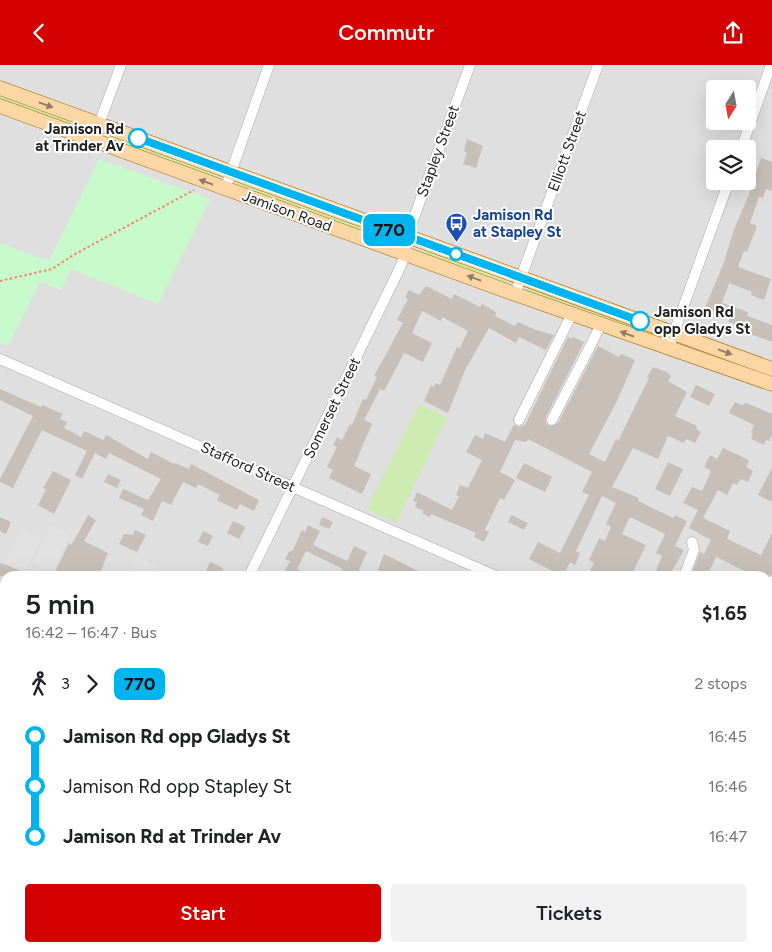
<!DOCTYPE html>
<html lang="en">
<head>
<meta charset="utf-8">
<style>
	:root { --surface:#fff; --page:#f2f2f2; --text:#202124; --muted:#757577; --accent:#d40000 }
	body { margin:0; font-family:Figtree,sans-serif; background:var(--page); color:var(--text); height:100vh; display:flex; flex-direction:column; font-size:19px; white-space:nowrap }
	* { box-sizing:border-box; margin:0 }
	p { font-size:16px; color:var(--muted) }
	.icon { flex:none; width:28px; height:28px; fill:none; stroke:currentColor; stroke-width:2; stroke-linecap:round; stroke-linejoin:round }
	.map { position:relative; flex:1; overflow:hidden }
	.drawer { position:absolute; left:0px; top:506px; width:772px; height:381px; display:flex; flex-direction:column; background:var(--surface); border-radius:15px 15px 0 0; box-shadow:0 5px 20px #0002 }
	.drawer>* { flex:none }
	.badge { padding:0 10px; border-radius:8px; font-size:18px; line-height:32px }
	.needle { width:32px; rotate:191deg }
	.buttons { position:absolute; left:706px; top:15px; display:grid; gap:10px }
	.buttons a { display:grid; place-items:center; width:50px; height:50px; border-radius:5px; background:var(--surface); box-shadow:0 5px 20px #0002; font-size:25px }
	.map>.badge { position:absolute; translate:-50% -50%; box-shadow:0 0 0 2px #fff }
	.legs { display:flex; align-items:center; gap:8px; height:55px; padding:0 25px; font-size:16px }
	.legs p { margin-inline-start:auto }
	.overview { display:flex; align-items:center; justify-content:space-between; height:85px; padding:0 25px }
	h1 { font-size:28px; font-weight:600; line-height:38px }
	.primary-button { display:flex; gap:10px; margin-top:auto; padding:10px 25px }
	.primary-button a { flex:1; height:58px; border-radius:5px; background:var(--accent); color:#fff; font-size:20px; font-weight:600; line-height:58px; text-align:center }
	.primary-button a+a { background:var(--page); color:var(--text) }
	ul { padding:0 25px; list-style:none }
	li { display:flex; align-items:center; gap:18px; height:50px; font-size:19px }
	li i { display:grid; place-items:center; width:8px; height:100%; margin:0 6px; background:currentColor }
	li i::after { content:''; width:12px; height:12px; margin:-6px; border:4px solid; border-radius:50%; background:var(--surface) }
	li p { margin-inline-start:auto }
	li:first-child i { background:linear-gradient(#0000 50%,currentColor 0) }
	li:last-child i { background:linear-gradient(currentColor 50%,#0000 0) }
	header { display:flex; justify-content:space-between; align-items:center; height:65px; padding:0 25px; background:var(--accent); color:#fff; font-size:22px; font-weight:600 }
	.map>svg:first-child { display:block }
	.residential { fill:#e0dfdf; fill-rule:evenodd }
	.education { fill:#ffffe5 }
	.construction { fill:#c7c7b4 }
	.grass { fill:#cdebb0 }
	.park { fill:#c8facc }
	.parking { fill:#e2e2e2 }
	.building { fill:#c7bfb8 }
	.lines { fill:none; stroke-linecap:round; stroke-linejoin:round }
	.minor-casing { stroke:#a9a9a9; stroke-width:11 }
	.major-casing { stroke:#a06b00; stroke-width:15 }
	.highway-casing { stroke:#dc2a67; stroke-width:16 }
	.path { stroke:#fa8072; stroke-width:2; stroke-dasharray:2.5 2.5; stroke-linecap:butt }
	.minor { stroke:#fff; stroke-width:10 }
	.major { stroke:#fcd6a4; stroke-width:14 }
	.highway { stroke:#e892a2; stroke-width:15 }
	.oneway { fill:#8f7c63 }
	.line-1-casing { stroke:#fff; stroke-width:11 }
	.line-1 { stroke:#00b5ef; stroke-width:8 }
	.stop-1-dot { fill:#fff; stroke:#00b5ef; stroke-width:2.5 }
	.labels { text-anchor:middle; stroke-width:4; stroke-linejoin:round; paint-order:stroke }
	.stop-label { font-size:15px; font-weight:bold; fill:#222; stroke:#fff; text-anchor:end }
	.street-label { font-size:15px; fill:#222; stroke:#fff }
	.transit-label { font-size:15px; font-weight:bold; fill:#164399; stroke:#fff; text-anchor:start }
</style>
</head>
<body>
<header><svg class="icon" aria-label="back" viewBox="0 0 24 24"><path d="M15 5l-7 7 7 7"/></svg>Commutr<svg class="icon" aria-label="share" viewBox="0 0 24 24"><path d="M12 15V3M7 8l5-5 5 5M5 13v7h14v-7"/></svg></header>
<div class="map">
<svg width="772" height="887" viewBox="0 0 772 887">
	<rect width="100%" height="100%" fill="#f2efe9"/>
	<!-- residential -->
	<g class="residential">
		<path d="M0 0H772V838L768 847V511H5V721L2 720 0 723ZM715 24H748V56H715ZM715 84H748V116H715Z"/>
		<path d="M673 883H750L748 887H682Z"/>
	</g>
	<!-- education -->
	<path class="education" d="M82 882H604L613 887H80Z"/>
	<!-- construction -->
	<g class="construction">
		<path d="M0 745 5 747V881L0 879Z"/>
		<path d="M7 883 49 882V883L46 887H16Z"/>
	</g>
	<!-- grass -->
	<g class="grass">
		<path d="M0 26 87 61 81 65 0 35Z"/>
		<path d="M108 67 219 108 217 112 212 113 108 75 106 71Z"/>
		<path d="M239 115 395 173 390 177 239 122 237 119Z"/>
		<path d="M424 183 509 214 508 217 504 219 425 190 422 186Z"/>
		<path d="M530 220 661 269 659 273 531 228 528 225Z"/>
		<path d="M419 339 447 353 396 458 367 444Z"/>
	</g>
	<!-- park -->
	<path class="park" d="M99 94 210 134 158 239 71 204 61 225 40 217 8 281 0 278V178L49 196Z"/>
	<!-- parking -->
	<g class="parking">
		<path d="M52 460 70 469 51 507 33 498Z"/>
		<path d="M22 464 41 473 26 505 6 496Z"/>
		<path d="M137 492 158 502 153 511H127Z"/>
		<path d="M520 882 597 883 606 887H544L539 885 538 887H527Z"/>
	</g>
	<!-- building -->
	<g class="building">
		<path d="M467 74 483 81 476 103 463 99 467 88 464 86Z"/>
		<path d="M761 93 772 97V126L766 124 763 133 759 132 750 158 757 161 747 187 744 186 738 202 771 214 764 235 751 230 752 227 729 218 722 238 748 247 747 251 772 260V277L734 263 735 259 728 257 730 253 705 243 724 197 734 164 748 132Z"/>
		<path d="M426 221 452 234 454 229 480 242 482 239 496 247 495 251 515 261 518 257 536 265 554 270 546 285 519 272 516 278 489 263 465 305 448 348 424 336 431 320 434 322 436 318 440 320 457 282 460 283 468 266 442 252 441 256 422 246 412 268 432 278 423 297 404 288 384 326 380 324 364 355 372 359 354 401 371 409 362 429 329 413 333 405 327 402 337 382 333 380 337 372 342 375 350 359 352 360 363 334 366 335 377 312 374 311 403 258 397 255 408 234 405 233 409 225 419 230Z"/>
		<path d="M568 272 572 274 573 272 584 277 546 352V358L549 361 558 358 598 281 619 292 621 289 635 295 616 338 589 389 605 397 616 374 618 376 649 313 647 312 653 302 667 307 671 311 668 316 687 327 675 351 697 361 696 364 701 367 695 378 686 374 684 378 668 371 658 394 633 383 612 422 639 433 638 436 673 453 675 450 687 456 675 481 684 485 669 511H654L662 491 656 488 665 469 630 452 622 469 646 480 631 511H587L594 498 589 495 599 473 605 476 611 462 606 459 616 438 602 431 576 486 580 488 575 500 570 497 563 511 551 508 552 506 529 494 538 477 560 488 589 430 582 427 592 407 528 374 526 377 515 375 500 407 515 415 504 435 500 433 485 465 489 467 484 477 474 472 476 468 431 449 430 452 422 448 424 446 415 442 417 437 413 436 417 427 452 445 459 431 456 430 460 420 468 423 482 395 466 387 475 370 483 374 485 368 505 377 514 360 519 362 525 360Z"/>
		<path d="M696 320 715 329 709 341 690 332Z"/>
		<path d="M0 324 41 342 42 340 63 349 60 354 67 357 64 363 81 372 84 366 103 375 106 370 148 394 151 387 174 399 175 398 189 404 191 399 259 435 254 446 240 439 237 445 217 435 220 430 198 419 196 423 183 417 171 440 162 436 153 456 141 450 144 444 119 433 123 424 148 435 161 414 109 388 106 394 95 388 82 414 75 410 87 386 42 365 13 423 0 417V414L33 351 0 335Z"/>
		<path d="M735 337 742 340 746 338 772 349V370L769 376 766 375 764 380 751 374 753 369 751 367 754 360 729 348Z"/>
		<path d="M723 383 749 395 746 402 753 406 748 417 741 414 737 420 733 418 727 430 718 425 703 453 730 466 727 474 761 490 772 468V509L767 511H755L716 492 707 511H691L700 487 704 489 711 475 689 463 698 445 683 438 692 422 702 426 711 406 704 402 710 390 717 394Z"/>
		<path d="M668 397 683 404 670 431 655 424Z"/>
		<path d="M524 398 552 412 545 427 516 413Z"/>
		<path d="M772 403V437L758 430Z"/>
		<path d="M53 406 71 415 54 449 38 440 46 424 43 423Z"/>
		<path d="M108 409 121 415 117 423 104 417Z"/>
		<path d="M88 450 96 455 84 476 108 488 99 511H53L69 478 71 480 76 472Z"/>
		<path d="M511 450 528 458 524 465 508 457Z"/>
		<path d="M0 452 11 457 6 469 0 466Z"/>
		<path d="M322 452 333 457 329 464 319 460Z"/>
		<path d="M233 456 246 462 239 474 227 468Z"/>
		<path d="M308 460 320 466 313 480 347 496 354 481 367 487 356 511H339L343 504 306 486 297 504 311 511H282L290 496 285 494 289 487 293 485 302 465 305 467Z"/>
		<path d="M135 465 146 470 137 487 119 479 124 469 133 470Z"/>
		<path d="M203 466 213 471 208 481 198 477Z"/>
		<path d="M384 489 428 511H390L378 505Z"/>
		<path d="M210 497 223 503 219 511H204Z"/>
		<path d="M0 498 9 501 31 511H0Z"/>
	</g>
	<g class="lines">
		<defs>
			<g id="minor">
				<path d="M93 75 121 0"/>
				<path d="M741 84 771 0"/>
				<path d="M225 124 269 0"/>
				<path d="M515 229 598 0"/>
				<path d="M668 284 729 116"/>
				<path d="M0 294 496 511"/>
				<path d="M519 355 572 249"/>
				<path d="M552 355 601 260"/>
				<path d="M249 511 398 207 404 193 409 166 470 0"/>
				<path d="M684 511 694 485 692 477"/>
				<path d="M768 524 772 516"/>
				<path d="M0 568 5 570"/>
				<path d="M768 630 772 632"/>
				<path d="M0 732 5 735"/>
				<path d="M136 882 143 887"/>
				<path d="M266 882 275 887"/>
				<path d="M501 882 510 887"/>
				<path d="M637 882 646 887"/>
				<path d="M63 887 65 882"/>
				<path d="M230 887 232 882"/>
				<path d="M437 887 447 882"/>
			</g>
			<g id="major">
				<path d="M0 23 772 304"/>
				<path d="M0 41 515 229 772 319"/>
			</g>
			<path id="highway" d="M768 877 772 867"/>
		</defs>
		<!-- minor casing -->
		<use href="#minor" class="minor-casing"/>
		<!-- major casing -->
		<use href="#major" class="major-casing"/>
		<!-- highway casing -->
		<use href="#highway" class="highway-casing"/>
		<!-- path -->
		<g class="path">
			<path d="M0 216 52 204 75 189 194 125"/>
			<path d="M153 882 156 887"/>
			<path d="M484 882 493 886"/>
			<path d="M290 885 293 887"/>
			<path d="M245 887 257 885"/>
			<path d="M471 887 474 882"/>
		</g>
		<!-- minor -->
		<use href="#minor" class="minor"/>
		<!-- major -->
		<use href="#major" class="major"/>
		<!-- highway -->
		<use href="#highway" class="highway"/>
	</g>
	<!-- one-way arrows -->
	<defs><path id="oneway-solid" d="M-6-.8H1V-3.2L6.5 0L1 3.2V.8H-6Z" transform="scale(1.25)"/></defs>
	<g class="oneway">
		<use href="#oneway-solid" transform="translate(46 40) rotate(20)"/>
		<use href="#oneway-solid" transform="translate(206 117) rotate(-160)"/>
		<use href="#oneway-solid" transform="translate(474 213) rotate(-160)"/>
		<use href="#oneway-solid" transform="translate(627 269) rotate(-160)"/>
		<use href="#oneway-solid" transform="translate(725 287) rotate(20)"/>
	</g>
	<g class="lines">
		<defs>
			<path id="line-1" d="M138 73 640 256"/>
		</defs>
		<!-- line-1 casing -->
		<use href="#line-1" class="line-1-casing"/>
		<!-- line-1 -->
		<use href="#line-1" class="line-1"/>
	</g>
	<!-- icons -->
	<defs>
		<symbol id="bus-pin" viewBox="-11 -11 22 30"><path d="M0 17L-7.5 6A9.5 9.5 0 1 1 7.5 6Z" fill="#1a4fb4" stroke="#fff"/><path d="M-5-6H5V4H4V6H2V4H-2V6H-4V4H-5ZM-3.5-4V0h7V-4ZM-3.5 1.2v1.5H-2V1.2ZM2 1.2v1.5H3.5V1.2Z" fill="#fff"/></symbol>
	</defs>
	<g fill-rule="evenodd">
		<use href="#bus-pin" x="444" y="146" width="25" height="34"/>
	</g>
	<!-- markers -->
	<g class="stop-1-dot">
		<circle cx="138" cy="73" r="9"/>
		<circle cx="456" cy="189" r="6"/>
		<circle cx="640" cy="256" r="9"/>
	</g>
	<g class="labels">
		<!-- stop labels -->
		<g class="stop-label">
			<text x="124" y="69">Jamison Rd<tspan x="124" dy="17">at Trinder Av</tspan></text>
			<text x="654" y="252" text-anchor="start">Jamison Rd<tspan x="654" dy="17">opp Gladys St</tspan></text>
		</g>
		<!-- street labels -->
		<g class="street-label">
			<text transform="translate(438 86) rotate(-70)" y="5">Stapley Street</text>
			<text transform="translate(567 86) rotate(-70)" y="5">Elliott Street</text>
			<text transform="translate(287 146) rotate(20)" y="5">Jamison Road</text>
			<text transform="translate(332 343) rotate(-64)" y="5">Somerset Street</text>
			<text transform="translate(248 402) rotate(24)" y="5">Stafford Street</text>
		</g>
		<!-- transit labels -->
		<g class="transit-label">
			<text x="473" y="155">Jamison Rd<tspan x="473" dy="17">at Stapley St</tspan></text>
		</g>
	</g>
</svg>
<div class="buttons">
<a><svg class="needle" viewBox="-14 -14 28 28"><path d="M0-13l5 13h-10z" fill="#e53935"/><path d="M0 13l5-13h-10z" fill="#757577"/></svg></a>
<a><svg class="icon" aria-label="layers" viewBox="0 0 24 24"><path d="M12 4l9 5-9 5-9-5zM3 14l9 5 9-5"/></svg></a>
</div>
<b class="badge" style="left:389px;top:165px;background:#00b5ef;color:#111">770</b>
<section class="drawer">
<div class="overview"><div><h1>5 min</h1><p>16:42 – 16:47 · Bus</p></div><b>$1.65</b></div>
<div class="legs"><svg class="icon" aria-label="walk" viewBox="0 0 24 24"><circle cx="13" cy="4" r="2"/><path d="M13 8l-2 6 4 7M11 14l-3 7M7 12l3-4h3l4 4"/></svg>3<svg class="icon" aria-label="forward" viewBox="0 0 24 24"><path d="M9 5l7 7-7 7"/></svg><b class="badge" style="background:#00b5ef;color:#111">770</b><p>2 stops</p></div>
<ul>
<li><i style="color:#00b5ef"></i><b>Jamison Rd opp Gladys St</b><p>16:45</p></li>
<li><i style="color:#00b5ef"></i><span>Jamison Rd opp Stapley St</span><p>16:46</p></li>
<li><i style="color:#00b5ef"></i><b>Jamison Rd at Trinder Av</b><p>16:47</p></li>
</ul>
<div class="primary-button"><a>Start</a><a>Tickets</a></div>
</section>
</div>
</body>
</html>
